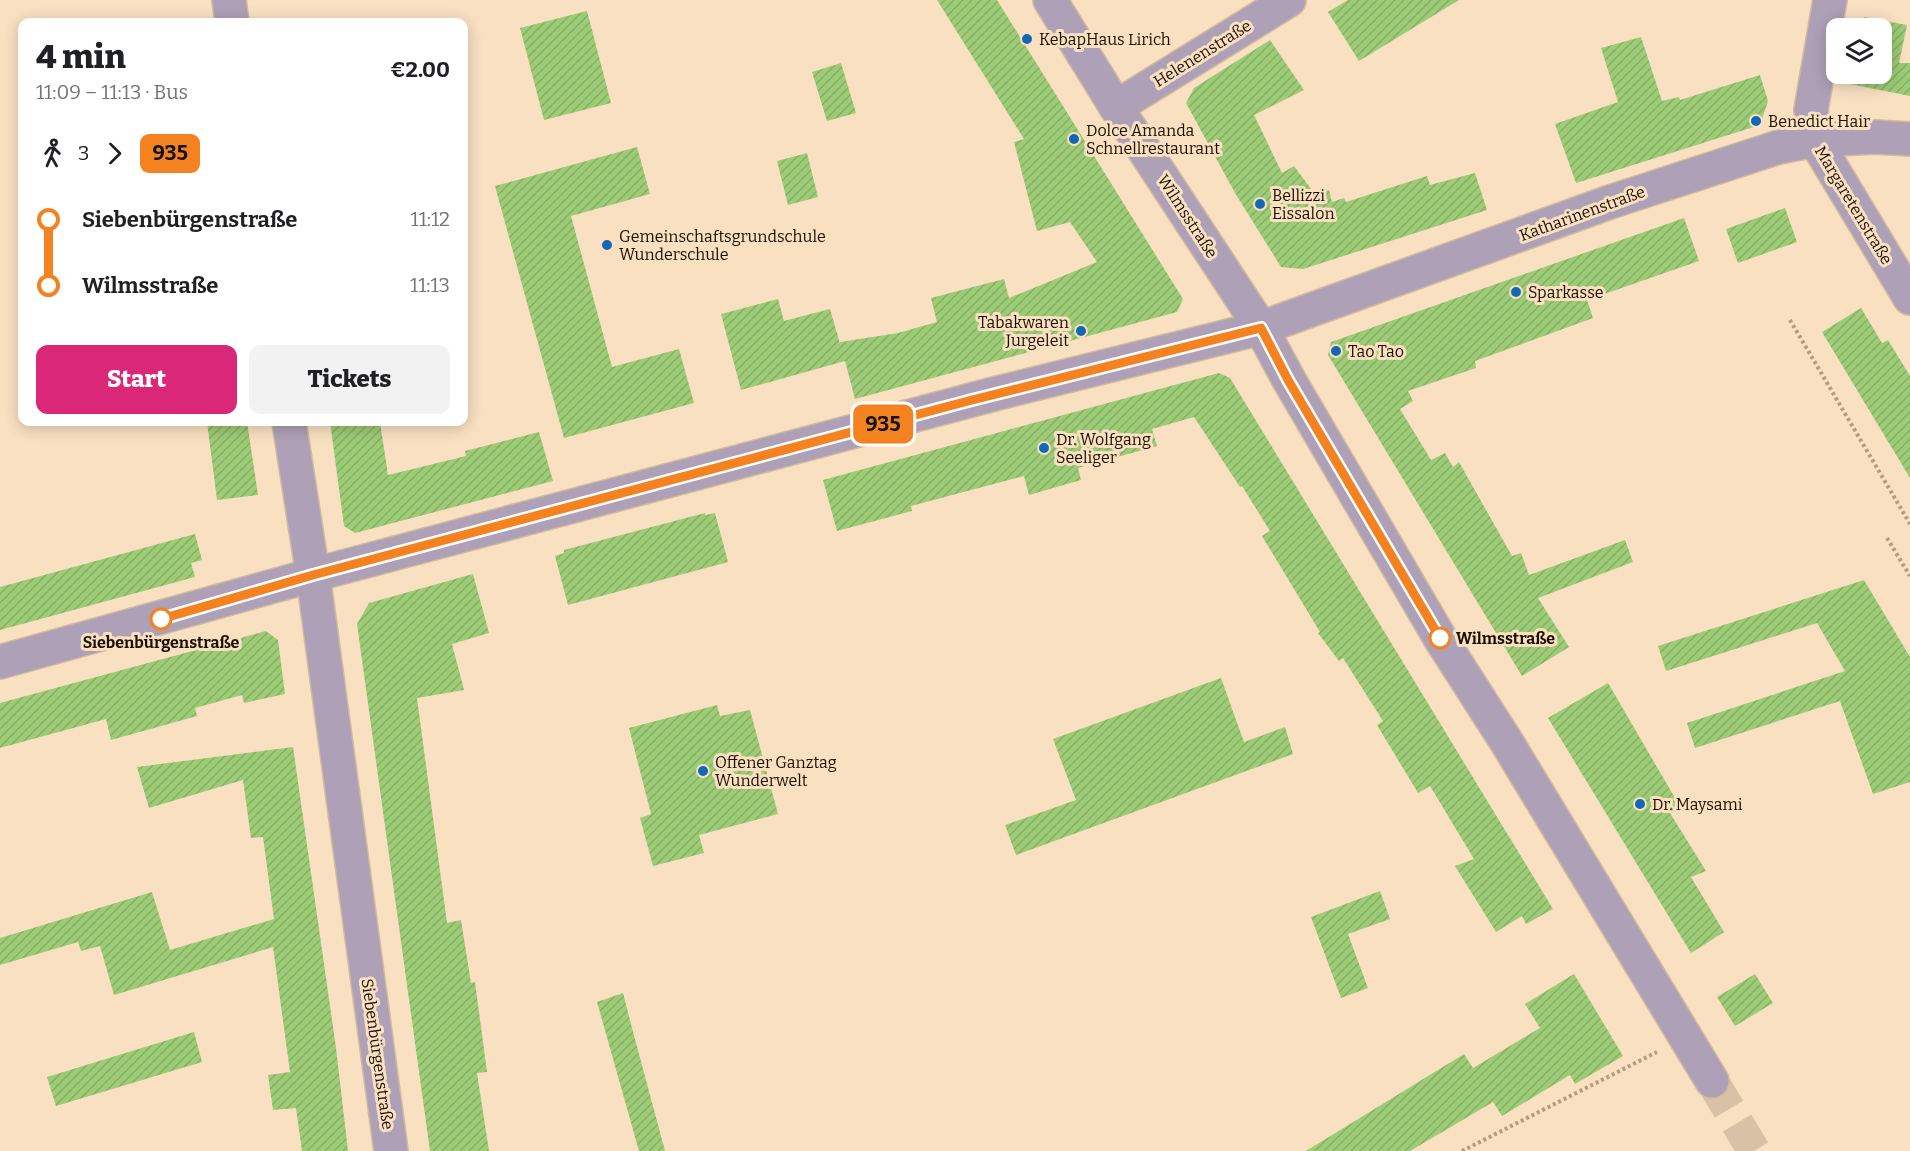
<!DOCTYPE html>
<html lang="en">
<head>
<meta charset="utf-8">
<style>
	:root { --surface:#fff; --page:#f2f2f2; --text:#202124; --muted:#757577; --accent:#db2777 }
	body { margin:0; font-family:Bitter,serif; background:var(--page); color:var(--text); height:100vh; display:flex; flex-direction:column; font-size:22px; white-space:nowrap }
	* { box-sizing:border-box; margin:0 }
	p { font-size:20px; color:var(--muted) }
	.icon { flex:none; width:33px; height:33px; fill:none; stroke:currentColor; stroke-width:2; stroke-linecap:round; stroke-linejoin:round }
	.map { position:relative; flex:1; overflow:hidden }
	.drawer { position:absolute; left:18px; top:18px; width:450px; height:408px; display:flex; flex-direction:column; background:var(--surface); border-radius:12px; box-shadow:0 3px 15px #0003 }
	.drawer>* { flex:none }
	.badge { padding:0 12px; border-radius:9px; font-size:21px; line-height:39px }
	.buttons { position:absolute; left:1826px; top:18px; display:grid; gap:12px }
	.buttons a { display:grid; place-items:center; width:66px; height:66px; border-radius:12px; background:var(--surface); box-shadow:0 3px 15px #0003; font-size:30px }
	.map>.badge { position:absolute; translate:-50% -50%; box-shadow:0 0 0 3px #fff }
	.legs { display:flex; align-items:center; gap:9px; height:66px; padding:0 18px; font-size:20px }
	.legs p { margin-inline-start:auto }
	.summary { display:flex; align-items:center; justify-content:space-between; height:102px; padding:0 18px }
	h1 { font-size:33px; font-weight:800; line-height:45px }
	.button { display:flex; gap:12px; margin-top:auto; padding:12px 18px }
	.button a { flex:1; height:69px; border-radius:12px; background:var(--accent); color:#fff; font-size:24px; font-weight:800; line-height:69px; text-align:center }
	.button a+a { background:var(--page); color:var(--text) }
	ul { padding:0 18px; list-style:none }
	li { display:flex; align-items:center; gap:21px; height:66px; font-size:22px }
	li i { display:grid; place-items:center; width:9px; height:100%; margin:0 8px; background:currentColor }
	li i::after { content:''; width:15px; height:15px; margin:-8px; border:4px solid; border-radius:50%; background:var(--surface) }
	li p { margin-inline-start:auto }
	li:first-child i { background:linear-gradient(#0000 50%,currentColor 0) }
	li:last-child i { background:linear-gradient(currentColor 50%,#0000 0) }
	.map>svg:first-child { display:block }
	.building { fill:url(#building-hatch) }
	.lines { fill:none; stroke-linecap:round; stroke-linejoin:round }
	.minor-tunnel { stroke:#d8c1a4; stroke-width:33; stroke-dasharray:33 16; stroke-linecap:butt }
	.minor-casing { stroke:#d1ba9e; stroke-width:36 }
	.path { stroke:#b19c82; stroke-width:4; stroke-dasharray:3 3; stroke-linecap:butt }
	.minor { stroke:#aea0b7; stroke-width:33 }
	.line-1-casing { stroke:#fff; stroke-width:14 }
	.line-1 { stroke:#f58220; stroke-width:9 }
	.poi-dot { fill:#1467b5; stroke:#f9e0c1; stroke-width:2 }
	.stop-1-dot { fill:#fff; stroke:#f58220; stroke-width:3 }
	.labels { text-anchor:middle; stroke-width:6; stroke-linejoin:round; paint-order:stroke }
	.poi-label { font-size:16px; fill:#1d0f00; stroke:#f9e0c1; text-anchor:start }
	.street-label { font-size:16px; fill:#1d0f00; stroke:#f9e0c1 }
	.stop-label { font-size:16px; font-weight:bold; fill:#1d0f00; stroke:#f9e0c1; text-anchor:start }
</style>
</head>
<body>
<div class="map">
<svg width="1910" height="1151" viewBox="0 0 1910 1151">
	<defs>
		<pattern id="building-hatch" width="6" height="6" patternUnits="userSpaceOnUse" patternTransform="scale(1.5)"><rect width="6" height="6" fill="#9dcc77"/><path d="M-1 1l2-2M0 6l6-6M5 7l2-2" fill="none" stroke="#87ae65"/></pattern>
	</defs>
	<rect width="100%" height="100%" fill="#f9e0c1"/>
	<!-- building -->
	<g class="building">
		<path d="M937 0H997L1183 299 1177 312 855 399 845 361 741 390 721 314 778 299 784 321 830 309 841 347 840 342 898 333 937 322 931 298 1004 279 1009 298 1097 262 1070 222 1037 231 1014 142 1024 139Z"/>
		<path d="M1348 0H1459L1359 61 1328 12Z"/>
		<path d="M587 11 611 103 544 120 520 28Z"/>
		<path d="M1864 17 1907 25 1899 63H1910V96L1850 84 1852 74H1881V28H1861Z"/>
		<path d="M1641 37 1662 101 1679 97 1680 100 1760 75 1768 101 1760 125 1576 183 1555 124 1618 102 1601 48Z"/>
		<path d="M1270 40 1304 90 1254 115 1282 173 1294 166 1314 193 1329 190 1332 202 1344 198 1346 202 1427 176 1430 185 1475 173 1487 210 1303 269 1281 267 1235 193 1186 103 1194 88Z"/>
		<path d="M841 63 856 113 827 121 812 72Z"/>
		<path d="M637 147 650 194 571 216 612 367 679 349 694 403 564 438 495 186Z"/>
		<path d="M807 153 818 197 788 205 777 161Z"/>
		<path d="M1785 208 1797 242 1738 263 1726 229Z"/>
		<path d="M1684 218 1699 261 1587 300 1593 318 1475 361 1476 368 1408 391 1413 401 1400 409 1431 460 1445 453 1453 467 1459 462 1512 556 1521 553 1529 575 1625 540 1633 562 1538 598 1569 647 1522 676 1328 355 1331 342Z"/>
		<path d="M1861 308 1882 343 1888 340 1910 376V478L1822 332Z"/>
		<path d="M1219 373 1230 378 1553 909 1526 924 1522 916 1496 932 1455 866 1474 859 1430 786 1418 793 1377 725 1383 721 1343 658 1339 661 1318 633 1320 632 1262 536 1270 531 1242 486 1240 487 1194 417 1152 429 1157 446 1078 468 1081 480 1029 495 1024 476 911 506 912 511 837 531 823 480Z"/>
		<path d="M207 422H247L258 495 217 500Z"/>
		<path d="M330 422H380L388 475 466 456 465 451 539 432 553 481 355 533 344 526Z"/>
		<path d="M705 513V515L715 513 728 562 568 605 555 556 564 553V550Z"/>
		<path d="M195 534 202 560 191 563 195 577 0 630V587Z"/>
		<path d="M473 574 489 633 452 644 464 690 417 698 447 923 461 920 471 983 475 982 487 1072 477 1073 489 1151H430L357 624 369 603Z"/>
		<path d="M1864 580 1910 657V782L1873 794 1840 701 1695 748 1687 723 1845 671 1817 623 1666 671 1658 646Z"/>
		<path d="M266 631 278 640 285 694 244 703 242 695 195 708 197 716 111 740 106 719 0 748V703Z"/>
		<path d="M1221 678 1244 742 1285 727 1293 754 1016 855 1005 825 1076 800 1053 739Z"/>
		<path d="M1608 683 1682 810 1670 813 1706 871 1691 877 1724 932 1691 953 1548 718Z"/>
		<path d="M717 705 720 716 750 710 778 814 699 835 704 853 653 866 640 818 651 814 629 728Z"/>
		<path d="M293 747 336 1048 348 1151H302L296 1108 273 1110 268 1075 290 1072 273 947 114 995 100 946 81 951 78 942 0 965V938L152 892 170 950 274 919 263 837 251 838 243 780 149 808 137 767Z"/>
		<path d="M1380 891 1390 919 1348 934 1368 988 1341 998 1311 917Z"/>
		<path d="M1574 974 1623 1056 1575 1084 1570 1075 1502 1116 1493 1102 1410 1151H1306L1464 1054 1473 1068 1540 1028 1525 1004Z"/>
		<path d="M1755 974 1773 1003 1735 1026 1717 997Z"/>
		<path d="M623 993 632 1028 665 1151H639L597 1002Z"/>
		<path d="M194 1032 202 1062 56 1106 47 1077Z"/>
	</g>
	<g class="lines">
		<!-- minor-tunnel -->
		<path class="minor-tunnel" d="M1712 1081 1754 1151"/>
		<defs>
			<g id="minor">
				<path d="M229 0 232 22"/>
				<path d="M1050 0 1116 107 1261 328 1289 380 1440 638 1506 741 1712 1081"/>
				<path d="M1830 0 1811 110 1815 140 1910 298"/>
				<path d="M1116 107 1289 0"/>
				<path d="M289 422 313 575 391 1151"/>
				<path d="M0 662 313 575 994 394 1261 328 1610 202 1779 147 1815 140 1875 137 1910 139"/>
			</g>
		</defs>
		<!-- minor casing -->
		<use href="#minor" class="minor-casing"/>
		<!-- path -->
		<g class="path">
			<path d="M1790 320 1910 524"/>
			<path d="M1887 538 1910 576"/>
			<path d="M1462 1151 1657 1052"/>
		</g>
		<!-- minor -->
		<use href="#minor" class="minor"/>
	</g>
	<g class="lines">
		<defs>
			<path id="line-1" d="M161 619 313 575 972 400 1261 328 1288 380 1440 638"/>
		</defs>
		<!-- line-1 casing -->
		<use href="#line-1" class="line-1-casing"/>
		<!-- line-1 -->
		<use href="#line-1" class="line-1"/>
	</g>
	<!-- markers -->
	<g class="poi-dot">
		<circle cx="1027" cy="39" r="6"/>
		<circle cx="1756" cy="121" r="6"/>
		<circle cx="1074" cy="139" r="6"/>
		<circle cx="1260" cy="204" r="6"/>
		<circle cx="607" cy="245" r="6"/>
		<circle cx="1516" cy="292" r="6"/>
		<circle cx="1081" cy="331" r="6"/>
		<circle cx="1336" cy="351" r="6"/>
		<circle cx="1044" cy="448" r="6"/>
		<circle cx="703" cy="771" r="6"/>
		<circle cx="1640" cy="804" r="6"/>
	</g>
	<g class="stop-1-dot">
		<circle cx="161" cy="619" r="10"/>
		<circle cx="1440" cy="638" r="10"/>
	</g>
	<g class="labels">
		<!-- poi labels -->
		<g class="poi-label">
			<text x="1039" y="45">KebapHaus Lirich</text>
			<text x="1768" y="127">Benedict Hair</text>
			<text x="1086" y="136">Dolce Amanda<tspan x="1086" dy="18">Schnellrestaurant</tspan></text>
			<text x="1272" y="201">Bellizzi<tspan x="1272" dy="18">Eissalon</tspan></text>
			<text x="619" y="242">Gemeinschaftsgrundschule<tspan x="619" dy="18">Wunderschule</tspan></text>
			<text x="1528" y="298">Sparkasse</text>
			<text x="1069" y="328" text-anchor="end">Tabakwaren<tspan x="1069" dy="18">Jurgeleit</tspan></text>
			<text x="1348" y="357">Tao Tao</text>
			<text x="1056" y="445">Dr. Wolfgang<tspan x="1056" dy="18">Seeliger</tspan></text>
			<text x="715" y="768">Offener Ganztag<tspan x="715" dy="18">Wunderwelt</tspan></text>
			<text x="1652" y="810">Dr. Maysami</text>
		</g>
		<!-- street labels -->
		<g class="street-label">
			<text transform="translate(1202 53) rotate(-32)" y="6">Helenenstraße</text>
			<text transform="translate(1854 205) rotate(59)" y="6">Margaretenstraße</text>
			<text transform="translate(1582 213) rotate(-20)" y="6">Katharinenstraße</text>
			<text transform="translate(1188 216) rotate(57)" y="6">Wilmsstraße</text>
			<text transform="translate(378 1054) rotate(82)" y="6">Siebenbürgenstraße</text>
		</g>
		<!-- stop labels -->
		<g class="stop-label">
			<text x="1456" y="644">Wilmsstraße</text>
			<text x="161" y="648" text-anchor="middle">Siebenbürgenstraße</text>
		</g>
	</g>
</svg>
<div class="buttons">
<a><svg class="icon" aria-label="layers" viewBox="0 0 24 24"><path d="M12 4l9 5-9 5-9-5zM3 14l9 5 9-5"/></svg></a>
</div>
<b class="badge" style="left:883px;top:424px;background:#f58220;color:#111">935</b>
<section class="drawer">
<div class="summary"><div><h1>4 min</h1><p>11:09 – 11:13 · Bus</p></div><b>€2.00</b></div>
<div class="legs"><svg class="icon" aria-label="walk" viewBox="0 0 24 24"><circle cx="13" cy="4" r="2"/><path d="M13 8l-2 6 4 7M11 14l-3 7M7 12l3-4h3l4 4"/></svg>3<svg class="icon" aria-label="forward" viewBox="0 0 24 24"><path d="M9 5l7 7-7 7"/></svg><b class="badge" style="background:#f58220;color:#111">935</b></div>
<ul>
<li><i style="color:#f58220"></i><b>Siebenbürgenstraße</b><p>11:12</p></li>
<li><i style="color:#f58220"></i><b>Wilmsstraße</b><p>11:13</p></li>
</ul>
<div class="button"><a>Start</a><a>Tickets</a></div>
</section>
</div>
</body>
</html>
